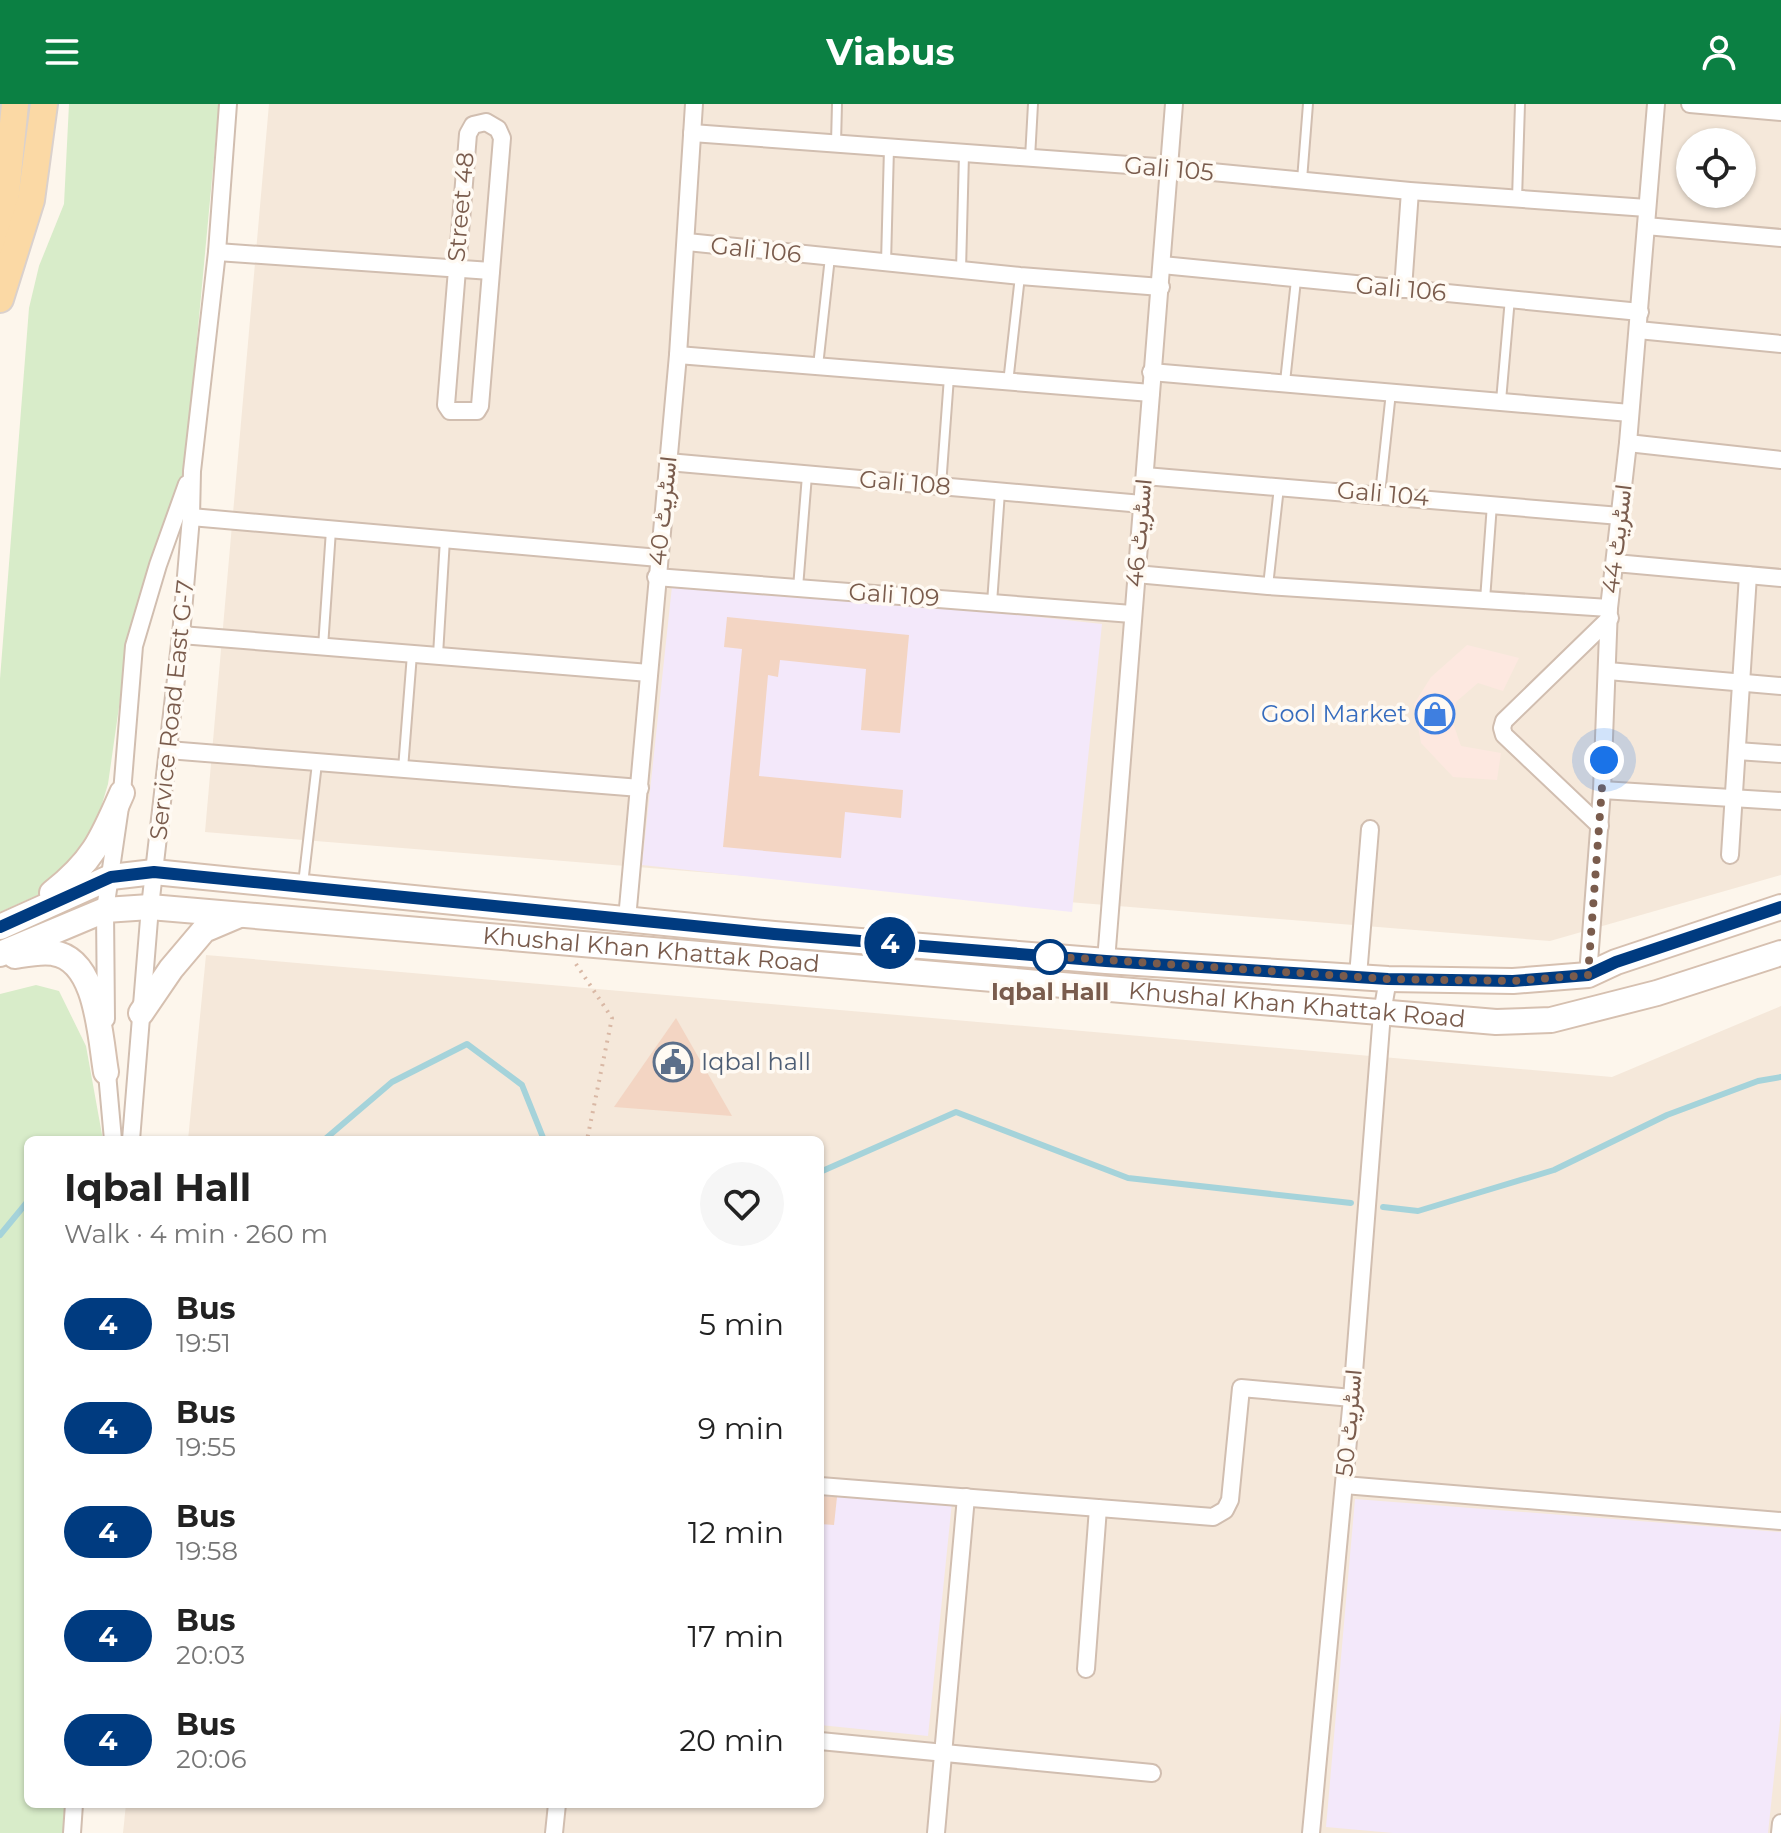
<!DOCTYPE html>
<html lang="en">
<head>
<meta charset="utf-8">
<style>
	:root { --surface:#fff; --page:#f6f6f6; --text:#222; --muted:#767676; --accent:#0b8043 }
	body { margin:0; font-family:Montserrat,Vazirmatn,sans-serif; background:var(--page); color:var(--text); height:100vh; display:flex; flex-direction:column; font-size:30px; white-space:nowrap }
	* { box-sizing:border-box; margin:0 }
	p { font-size:26px; color:var(--muted) }
	.icon { flex:none; width:44px; height:44px; fill:none; stroke:currentColor; stroke-width:2; stroke-linecap:round; stroke-linejoin:round }
	.map { position:relative; flex:1; overflow:hidden }
	.panel { position:absolute; left:24px; top:1032px; width:800px; height:672px; display:flex; flex-direction:column; background:var(--surface); border-radius:12px; box-shadow:0 2px 6px #0004 }
	.panel>* { flex:none }
	.badge { padding:0 16px; border-radius:26px; font-size:28px; line-height:52px }
	.buttons { position:absolute; left:1676px; top:24px; display:grid; gap:16px }
	.buttons a { display:grid; place-items:center; width:80px; height:80px; border-radius:50%; background:var(--surface); box-shadow:0 2px 6px #0004; font-size:40px }
	.you { position:absolute; width:40px; height:40px; margin:-20px; border:6px solid #fff; border-radius:50%; background:#1a73e8; box-shadow:0 0 0 12px #1a73e833 }
	.map>.badge { position:absolute; translate:-50% -50%; box-shadow:0 0 0 4px #fff }
	.round { display:grid; place-items:center; flex:none; width:84px; height:84px; border-radius:42px; background:var(--page) }
	.headline { display:flex; align-items:center; justify-content:space-between; height:136px; padding:0 40px }
	h1 { font-size:38px; font-weight:700; line-height:60px }
	ul { padding:0; list-style:none }
	li { display:flex; align-items:center; gap:24px; height:104px; padding:0 40px }
	li div { flex:1 }
	li b { display:block; font-size:30px }
	li em { font-style:normal }
	li .badge { min-width:88px; font-weight:700; text-align:center }
	header { display:flex; justify-content:space-between; align-items:center; height:104px; padding:0 40px; background:var(--accent); color:#fff; font-size:36px; font-weight:700 }
	.map>svg:first-child { display:block }
	.residential { fill:#f5e8da; fill-rule:evenodd }
	.commercial { fill:#fde8e0 }
	.education { fill:#f3e8fa }
	.green { fill:#d8ecc9 }
	.lines { fill:none; stroke-linecap:round; stroke-linejoin:round }
	.stream { stroke:#a5d3da; stroke-width:6 }
	.building { fill:#f3d5c3 }
	.lane-casing { stroke:#d1beb0; stroke-width:12 }
	.street-casing { stroke:#d1beb0; stroke-width:20 }
	.secondary-casing { stroke:#d6c0b0; stroke-width:28 }
	.primary-casing { stroke:#dad1cd; stroke-width:30 }
	.path { stroke:#d9b8a5; stroke-width:4; stroke-dasharray:2 6; stroke-linecap:butt }
	.lane { stroke:#fff; stroke-width:8 }
	.street { stroke:#fff; stroke-width:16 }
	.secondary { stroke:#fff; stroke-width:24 }
	.primary { stroke:#fbd9a5; stroke-width:26 }
	.line-casing { stroke:#fff; stroke-width:18 }
	.line { stroke:#003b80; stroke-width:12 }
	.walk { stroke:#7a5c4d; stroke-width:8; stroke-dasharray:0 14.4 }
	.stop-dot { fill:#fff; stroke:#003b80; stroke-width:4 }
	.labels { text-anchor:middle; stroke-width:7; stroke-linejoin:round; paint-order:stroke }
	.street-label { font-size:24px; fill:#7a5c4d; stroke:#fffaf3 }
	.shop-label { font-size:24px; fill:#366cbe; stroke:#fffaf3; text-anchor:end }
	.stop-label { font-size:24px; font-weight:bold; fill:#7a5c4d; stroke:#fffaf3 }
	.service-label { font-size:24px; fill:#4e5e75; stroke:#fffaf3; text-anchor:start }
</style>
</head>
<body>
<header><svg class="icon" aria-label="menu" viewBox="0 0 24 24"><path d="M4 6h16M4 12h16M4 18h16"/></svg>Viabus<svg class="icon" aria-label="person" viewBox="0 0 24 24"><circle cx="12" cy="8" r="4"/><path d="M4 21q1-7 8-7t8 7"/></svg></header>
<div class="map">
<svg width="1781" height="1729" viewBox="0 0 1781 1729">
	<rect width="100%" height="100%" fill="#fdf6ec"/>
	<!-- residential -->
	<g class="residential">
		<path d="M269 0H1781V771L1550 837 205 728ZM1690 38H1742V90H1690Z"/>
		<path d="M206 851 1612 973 1781 902V1729H123L126 1700H820V1036H188Z"/>
	</g>
	<!-- commercial -->
	<path class="commercial" d="M1467 541 1519 554 1503 587 1478 579 1456 598 1453 619 1461 642 1501 649 1497 676 1453 673 1421 639 1414 600 1431 573Z"/>
	<!-- education -->
	<g class="education">
		<path d="M673 473 1102 520 1072 808 642 761Z"/>
		<path d="M820 1387 952 1398 928 1632 820 1621Z"/>
		<path d="M1355 1395 1781 1428V1607L1768 1729H1393L1326 1723Z"/>
	</g>
	<!-- green -->
	<g class="green">
		<path d="M69 0H219L185 363 156 448 126 554 108 680 90 740 42 789 0 808V575L29 204 39 162 64 100Z"/>
		<path d="M36 881 59 887 86 942 103 1036H28V1700H67L65 1729H0V890Z"/>
	</g>
	<g class="lines">
		<!-- stream -->
		<g class="stream">
			<path d="M324 1036 392 978 467 940 522 981 544 1036"/>
			<path d="M820 1068 956 1008 1128 1074 1351 1099"/>
			<path d="M1383 1103 1418 1107 1554 1066 1667 1011 1758 977 1781 973"/>
			<path d="M0 1131 28 1097"/>
		</g>
	</g>
	<!-- building -->
	<g class="building">
		<path d="M727 513 909 531 900 629 861 626 866 565 780 556 778 573 768 571 759 672 903 686 901 714 845 708 841 754 723 743 742 545 724 543Z"/>
		<path d="M676 914 732 1012 614 1003Z"/>
		<path d="M820 1392 837 1393 834 1421 820 1420Z"/>
	</g>
	<g class="lines">
		<defs>
			<g id="lane">
				<path d="M836 39 837 0"/>
				<path d="M1030 54 1033 0"/>
				<path d="M1302 76 1308 0"/>
				<path d="M1517 95 1520 0"/>
				<path d="M886 159 889 44"/>
				<path d="M961 166 964 50"/>
				<path d="M818 262 830 153"/>
				<path d="M1285 278 1296 176"/>
				<path d="M1008 279 1020 172"/>
				<path d="M1501 297 1510 194"/>
				<path d="M941 382 949 273"/>
				<path d="M1380 390 1391 288"/>
				<path d="M1268 482 1279 383"/>
				<path d="M798 484 807 371"/>
				<path d="M1485 496 1492 400"/>
				<path d="M992 499 1000 388"/>
				<path d="M323 543 331 426"/>
				<path d="M438 551 445 435"/>
				<path d="M403 665 412 550"/>
				<path d="M303 780 317 659"/>
			</g>
			<g id="street">
				<path d="M1690 0 1781 8"/>
				<path d="M486 18 498 25 502 34 480 302 477 307H450L446 301 468 30 473 21Z"/>
				<path d="M692 29 1170 64 1410 87 1647 104"/>
				<path d="M1646 122 1781 134"/>
				<path d="M687 138 1020 172 1161 183"/>
				<path d="M217 148 491 167"/>
				<path d="M1162 161 1640 208"/>
				<path d="M1403 185 1410 87"/>
				<path d="M1638 226 1781 240"/>
				<path d="M678 251 1151 289"/>
				<path d="M1151 268 1630 309"/>
				<path d="M1628 339 1781 356"/>
				<path d="M668 358 1142 400"/>
				<path d="M1145 372 1620 412"/>
				<path d="M191 413 659 454"/>
				<path d="M1615 459 1781 474"/>
				<path d="M1136 470 1268 482 1609 504"/>
				<path d="M656 473 1132 510"/>
				<path d="M181 531 649 569"/>
				<path d="M1608 567 1781 582"/>
				<path d="M168 646 640 684"/>
				<path d="M1737 647 1781 650"/>
				<path d="M1602 686 1781 697"/>
				<path d="M1600 722 1504 631 1502 624 1504 617 1610 514"/>
				<path d="M1730 751 1748 471"/>
				<path d="M627 815 678 251 694 0"/>
				<path d="M1106 857 1174 0"/>
				<path d="M1588 871 1602 686 1609 504 1628 339 1656 0"/>
				<path d="M1358 872 1370 725"/>
				<path d="M106 915 105 806 122 689 134 542 158 461 187 380"/>
				<path d="M106 958 113 1036"/>
				<path d="M131 1036 150 803 181 531 191 413 192 367 217 148 228 0"/>
				<path d="M1344 1381 1781 1417"/>
				<path d="M820 1382 1213 1413 1225 1406 1230 1396 1241 1284 1352 1294"/>
				<path d="M1086 1565 1098 1404"/>
				<path d="M820 1637 1152 1669"/>
				<path d="M72 1729 74 1700"/>
				<path d="M554 1729 557 1700"/>
				<path d="M936 1729 966 1393"/>
				<path d="M1311 1729 1352 1294 1382 909 1388 875"/>
				<path d="M1780 1729 1781 1719"/>
			</g>
			<g id="secondary">
				<path d="M52 789C93 757 102 735 122 689"/>
				<path d="M0 823 111 773 154 768 774 830 1106 857 1388 875 1513 877 1588 871 1616 858 1781 803"/>
				<path id="s1" d="M0 850 105 806 150 803 1496 918 1551 916 1657 889 1781 849"/>
				<path d="M15 852C27 850 41 847 53 849 98 855 100 934 106 968"/>
				<path d="M141 909 171 865 204 826 237 812"/>
			</g>
			<g id="primary">
				<path d="M0 149 15 0"/>
				<path d="M0 195 31 96 44 0"/>
			</g>
		</defs>
		<!-- lane casing -->
		<use href="#lane" class="lane-casing"/>
		<!-- street casing -->
		<use href="#street" class="street-casing"/>
		<!-- secondary casing -->
		<use href="#secondary" class="secondary-casing"/>
		<!-- primary casing -->
		<use href="#primary" class="primary-casing"/>
		<!-- path -->
		<path class="path" d="M576 860 612 914 587 1036"/>
		<!-- lane -->
		<use href="#lane" class="lane"/>
		<!-- street -->
		<use href="#street" class="street"/>
		<!-- secondary -->
		<use href="#secondary" class="secondary"/>
		<!-- primary -->
		<use href="#primary" class="primary"/>
	</g>
	<g class="lines">
		<defs>
			<path id="line" d="M0 823 111 773 154 768 774 830 1106 857 1388 875 1513 877 1588 871 1616 858 1781 803"/>
		</defs>
		<!-- line casing -->
		<use href="#line" class="line-casing"/>
		<!-- line -->
		<use href="#line" class="line"/>
		<!-- walk -->
		<path class="walk" d="M1050 853 1046 852 1388 875 1513 877 1588 871 1604 656"/>
	</g>
	<!-- icons -->
	<defs>
		<symbol id="shop-ring" viewBox="-11 -11 22 22"><circle r="9.5" fill="#fffaf3" stroke="#3f7fe0" stroke-width="1.5"/><path d="M-5-2.5h2.3a2.7 3.5 0 0 1 5.4 0H5L5.5 6h-11ZM-1.5-2.5h3a1.5 2.3 0 0 0-3 0Z" fill="#3f7fe0"/></symbol>
		<symbol id="civic-ring" viewBox="-11 -11 22 22"><circle r="9.5" fill="#fffaf3" stroke="#5c6f8a" stroke-width="1.5"/><path d="M-.6-6.5H3V-4.5H.6V-3L4-1V1h2V6H-6V1h2V-1L-.6-3ZM-1.2 2.5V6h2.4V2.5Z" fill="#5c6f8a"/></symbol>
	</defs>
	<g fill-rule="evenodd">
		<use href="#shop-ring" x="1413" y="588" width="44" height="44"/>
		<use href="#civic-ring" x="651" y="936" width="44" height="44"/>
	</g>
	<!-- markers -->
	<circle class="stop-dot" cx="1050" cy="853" r="16"/>
	<g class="labels">
		<!-- street labels -->
		<g class="street-label">
			<text transform="translate(1169 65) rotate(5)" y="8">Gali 105</text>
			<text transform="translate(461 103) rotate(-85)" y="8">Street 48</text>
			<text transform="translate(756 146) rotate(6)" y="8">Gali 106</text>
			<text transform="translate(1401 185) rotate(5)" y="8">Gali 106</text>
			<text transform="translate(905 379) rotate(5)" y="8">Gali 108</text>
			<text transform="translate(1383 390) rotate(5)" y="8">Gali 104</text>
			<text transform="translate(663 407) rotate(-84)" y="8">اسٹریٹ 40</text>
			<text transform="translate(1139 429) rotate(-85)" y="8">اسٹریٹ 46</text>
			<text transform="translate(1617 435) rotate(-83)" y="8">اسٹریٹ 44</text>
			<text transform="translate(894 491) rotate(4)" y="8">Gali 109</text>
			<text transform="translate(172 606) rotate(-84)" y="8">Service Road East G-7</text>
			<text dy="8" stroke="none"><textPath href="#s1" startOffset="662">Khushal Khan Khattak Road</textPath></text>
			<text dy="8" stroke="none"><textPath href="#s1" startOffset="1310">Khushal Khan Khattak Road</textPath></text>
			<text transform="translate(1349 1319) rotate(-85)" y="8">اسٹریٹ 50</text>
		</g>
		<!-- shop labels -->
		<g class="shop-label">
			<text x="1407" y="618">Gool Market</text>
		</g>
		<!-- stop labels -->
		<g class="stop-label">
			<text x="1050" y="896">Iqbal Hall</text>
		</g>
		<!-- service labels -->
		<g class="service-label">
			<text x="701" y="966">Iqbal hall</text>
		</g>
	</g>
</svg>
<div class="buttons">
<a><svg class="icon" aria-label="locate" viewBox="0 0 24 24"><circle cx="12" cy="12" r="6"/><path d="M12 2v4M12 18v4M2 12h4M18 12h4"/></svg></a>
</div>
<div class="you" style="left:1604px;top:656px"></div>
<b class="badge" style="left:890px;top:839px;background:#003b80;color:#fff">4</b>
<section class="panel">
<div class="headline"><div><h1>Iqbal Hall</h1><p>Walk · 4 min · 260 m</p></div><a class="round"><svg class="icon" aria-label="heart" viewBox="0 0 24 24"><path d="M12 20l-8-8c-3-5 5-10 8-4 3-6 11-1 8 4z"/></svg></a></div>
<ul>
<li><span class="badge" style="background:#003b80;color:#fff">4</span><div><b>Bus</b><p>19:51</p></div><em>5 min</em></li>
<li><span class="badge" style="background:#003b80;color:#fff">4</span><div><b>Bus</b><p>19:55</p></div><em>9 min</em></li>
<li><span class="badge" style="background:#003b80;color:#fff">4</span><div><b>Bus</b><p>19:58</p></div><em>12 min</em></li>
<li><span class="badge" style="background:#003b80;color:#fff">4</span><div><b>Bus</b><p>20:03</p></div><em>17 min</em></li>
<li><span class="badge" style="background:#003b80;color:#fff">4</span><div><b>Bus</b><p>20:06</p></div><em>20 min</em></li>
</ul>
</section>
</div>
</body>
</html>
